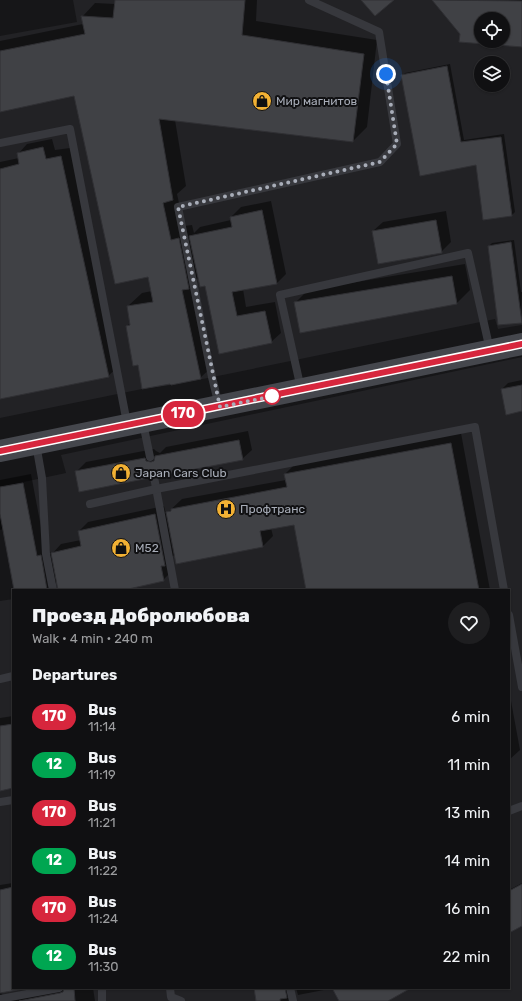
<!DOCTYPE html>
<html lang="en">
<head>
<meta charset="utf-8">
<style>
	:root { --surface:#101012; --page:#1e1e20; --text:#f1f3f6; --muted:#9c9d9f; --line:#303032 }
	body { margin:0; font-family:Rubik,sans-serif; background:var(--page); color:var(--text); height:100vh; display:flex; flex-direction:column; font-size:15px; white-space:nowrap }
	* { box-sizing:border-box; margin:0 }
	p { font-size:13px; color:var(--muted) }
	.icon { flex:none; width:22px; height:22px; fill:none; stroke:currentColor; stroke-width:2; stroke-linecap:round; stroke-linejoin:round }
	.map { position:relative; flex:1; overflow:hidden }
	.drawer { position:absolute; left:12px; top:589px; width:498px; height:400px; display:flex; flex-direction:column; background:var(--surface); border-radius:0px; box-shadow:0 1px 3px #0004,0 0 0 1px var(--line) }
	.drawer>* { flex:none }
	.badge { padding:0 8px; border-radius:13px; font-size:14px; line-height:26px }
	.buttons { position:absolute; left:474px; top:12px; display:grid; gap:8px }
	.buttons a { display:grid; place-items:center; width:36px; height:36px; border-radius:50%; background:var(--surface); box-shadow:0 1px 3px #0004,0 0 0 1px var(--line); font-size:20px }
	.you { position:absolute; width:20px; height:20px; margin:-10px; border:3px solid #fff; border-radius:50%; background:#1a73e8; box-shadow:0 0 0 6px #1a73e833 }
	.map>.badge { position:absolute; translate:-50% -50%; box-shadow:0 0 0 2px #fff }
	h2 { padding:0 20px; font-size:15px; line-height:36px }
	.round { display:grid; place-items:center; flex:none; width:42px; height:42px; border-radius:21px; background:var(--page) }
	.headline { display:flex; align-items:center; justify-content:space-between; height:68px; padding:0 20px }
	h1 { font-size:19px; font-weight:800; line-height:30px }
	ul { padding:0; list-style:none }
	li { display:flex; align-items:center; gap:12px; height:48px; padding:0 20px }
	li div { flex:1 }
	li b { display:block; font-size:15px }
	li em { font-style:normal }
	li .badge { min-width:44px; font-weight:700; text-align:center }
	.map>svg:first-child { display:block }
	.built { fill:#222225; fill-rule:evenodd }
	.shadow { fill:#0007; fill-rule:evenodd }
	.building { fill:#404145; stroke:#303034; fill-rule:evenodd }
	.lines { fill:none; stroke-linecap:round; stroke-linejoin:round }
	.lane { stroke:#37383d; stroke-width:8 }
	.secondary { stroke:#45474d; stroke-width:22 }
	.line-casing { stroke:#fff; stroke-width:9 }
	.line { stroke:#d7263d; stroke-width:6 }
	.walk { stroke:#a8adb8; stroke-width:4; stroke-dasharray:0 7.2 }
	.stop-dot { fill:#fff; stroke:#d7263d; stroke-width:2 }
	.labels { text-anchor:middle; stroke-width:4; stroke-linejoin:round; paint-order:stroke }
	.poi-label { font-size:12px; fill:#a8adb8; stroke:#111113; text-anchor:start }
</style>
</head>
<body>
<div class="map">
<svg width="522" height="1001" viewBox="0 0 522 1001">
	<rect width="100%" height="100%" fill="#161618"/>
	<!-- built -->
	<g class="built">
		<path d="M73 0H522V325L498 329 495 319 208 378 171 385 142 389 0 418V36L77 22ZM481 19H503V41H481ZM481 63H503V85H481Z"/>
		<path d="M522 357V1001H0V601L13 599V988H509V590H14L0 514V487L66 473 61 455Z"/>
	</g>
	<!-- shadow -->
	<g class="shadow">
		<path d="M116 0H257L256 21 377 40 367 127 353 141 175 120 186 186 177 194 184 226 192 225 194 233 200 227 231 220V217L241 207 271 201 286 274 277 283 243 289 246 307 275 302 281 333 271 342 219 353 206 284 199 277 196 280 214 365 200 378 171 383 139 364 127 326 130 323 128 306 142 293 152 291 148 276 75 95 0 111V41L83 24 82 17 95 3 115 4Z"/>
		<path d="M433 0H522V46L460 41 461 33ZM481 19H503V41H481Z"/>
		<path d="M450 64 464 140 504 134 515 212 512 215 484 219 477 164 402 76 405 73Z"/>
		<path d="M52 139 55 150 70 148 118 367 108 376 0 398V162L19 158 18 154 27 144Z"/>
		<path d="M446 211 451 242 441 252 373 231 383 222Z"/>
		<path d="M514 240 521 292H522L521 322 489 246 492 243Z"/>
		<path d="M465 264 470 290 457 303 301 332 295 303 308 290Z"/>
		<path d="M522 380V410L502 389 508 383Z"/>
		<path d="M248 431 252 450 242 459 155 471 148 477 76 472 86 462 154 449 156 451 160 453 166 447Z"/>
		<path d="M461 433 490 590H307L294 524 271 528 273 536 263 546 175 554 170 559 172 571 163 580 119 590H62L58 581 49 590H15L4 529 0 530V480L31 474 45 548 49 547 51 555 61 544 81 540 79 531 88 522 164 506 166 514 182 499 286 480 285 474 295 464Z"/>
		<path d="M509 690 520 750 509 760Z"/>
		<path d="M13 716V787L0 790V718Z"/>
		<path d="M13 883V988H24L1 992V993L5 998 63 988H93L95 1001H0V885Z"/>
		<path d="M522 883V925L509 932V890Z"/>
		<path d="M255 988H295L292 991 294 1001H257Z"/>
		<path d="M296 988H334L298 995Z"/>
	</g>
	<!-- building -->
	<g class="building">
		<path d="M115 0H245L242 35 364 54 353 142 159 119 173 200 163 203 171 240 179 238 189 289 182 290 201 379 171 385 170 384 142 389 138 365 133 366 126 326 130 325 127 306 153 302 148 277 115 284 74 96 0 112V51L85 34 81 16 113 18Z"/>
		<path d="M361 0H394L375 16Z"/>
		<path d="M432 0 522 1V47L459 42 460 34ZM481 19H503V41H481Z"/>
		<path d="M447 66 461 142 501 137 512 216 483 220 476 165 420 176 401 75Z"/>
		<path d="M43 147 46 159 61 156 109 377 0 399V169L19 164 17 153Z"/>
		<path d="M262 210 277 284 232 292 237 316 265 311 272 343 219 354 205 286 200 287 189 236 232 227 230 217Z"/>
		<path d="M436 220 442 253 378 264 372 231Z"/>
		<path d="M511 242 522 323 498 325 488 246Z"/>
		<path d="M452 276 457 304 300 333 294 302Z"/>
		<path d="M522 385V411L506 415 501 389Z"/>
		<path d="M239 440 243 460 159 476 156 472H153L149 475V478L79 492 75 471 145 458 146 461 151 462 154 461 155 456Z"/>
		<path d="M451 443 479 590H306L294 525 260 531 263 547 176 564 166 512 171 511V509L287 487 284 474Z"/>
		<path d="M23 483 37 556 41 555 47 590H14L0 514V487Z"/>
		<path d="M155 514 165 566H161L164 581 124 590H58L51 553 81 546 78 531Z"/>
		<path d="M13 724V788L0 791V726Z"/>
		<path d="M522 884V926L509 933V891Z"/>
		<path d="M13 887V988H29L0 993V890Z"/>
		<path d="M64 988H74L75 1001H19L60 993 63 992Z"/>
		<path d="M254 988H285L287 998 280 999V1001H256Z"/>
		<path d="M332 988H411L388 1001H339Z"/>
	</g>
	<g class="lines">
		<!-- lane -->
		<g class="lane">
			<path d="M0 143 70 129 127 423"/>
			<path d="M301 389 280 295 468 253 490 350"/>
			<path d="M219 406 212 377 178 207 380 162 397 144 379 32 309 0"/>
			<path d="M143 423 150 457"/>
			<path d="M36 444 42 478 46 554 53 590"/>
			<path d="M154 477 175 590"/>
			<path d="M90 504 156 489 475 427 504 590"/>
			<path d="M509 615 522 687"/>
			<path d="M0 679 13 676"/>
			<path d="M0 802 13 800"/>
			<path d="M509 811 522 806"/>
			<path d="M102 988V1001"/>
			<path d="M170 988 171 997 181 1001"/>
			<path d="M290 988 293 1001"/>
			<path d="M0 999 59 988"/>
		</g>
		<!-- secondary -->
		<path class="secondary" d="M0 451 522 344"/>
	</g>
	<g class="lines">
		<defs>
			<path id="line" d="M0 451 522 344"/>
		</defs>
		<!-- line casing -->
		<use href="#line" class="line-casing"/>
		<!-- line -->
		<use href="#line" class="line"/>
		<!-- walk -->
		<path class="walk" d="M272 396H274L220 407 178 207 380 162 397 144 386 74"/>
	</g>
	<!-- icons -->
	<defs>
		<symbol id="shop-disc" viewBox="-11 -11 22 22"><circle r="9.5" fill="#f2b134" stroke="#111113"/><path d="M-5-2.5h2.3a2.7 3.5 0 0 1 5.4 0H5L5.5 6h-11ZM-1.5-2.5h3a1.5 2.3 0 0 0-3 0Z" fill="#111"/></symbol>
		<symbol id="hospital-disc" viewBox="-11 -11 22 22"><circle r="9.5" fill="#f2b134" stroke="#111113"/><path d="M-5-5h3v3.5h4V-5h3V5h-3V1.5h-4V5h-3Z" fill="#111"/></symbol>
	</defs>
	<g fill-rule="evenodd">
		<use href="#shop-disc" x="251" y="90" width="22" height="22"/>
		<use href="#shop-disc" x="110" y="462" width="22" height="22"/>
		<use href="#hospital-disc" x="215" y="498" width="22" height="22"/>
		<use href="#shop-disc" x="110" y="537" width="22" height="22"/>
	</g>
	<!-- markers -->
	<circle class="stop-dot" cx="272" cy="396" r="8"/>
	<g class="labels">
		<!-- poi labels -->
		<g class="poi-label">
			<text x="276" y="105">Мир магнитов</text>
			<text x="135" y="477">Japan Cars Club</text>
			<text x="240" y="513">Профтранс</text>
			<text x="135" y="552">M52</text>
		</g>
	</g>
</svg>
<div class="buttons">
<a><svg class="icon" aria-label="locate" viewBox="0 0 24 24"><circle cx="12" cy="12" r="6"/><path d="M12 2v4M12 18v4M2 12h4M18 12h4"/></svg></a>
<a><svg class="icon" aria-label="layers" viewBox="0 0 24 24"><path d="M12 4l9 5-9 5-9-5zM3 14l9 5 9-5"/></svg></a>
</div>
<div class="you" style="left:386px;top:74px"></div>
<b class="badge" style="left:183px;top:414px;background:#d7263d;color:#fff">170</b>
<section class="drawer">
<div class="headline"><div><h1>Проезд Добролюбова</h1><p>Walk · 4 min · 240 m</p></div><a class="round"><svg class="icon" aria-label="heart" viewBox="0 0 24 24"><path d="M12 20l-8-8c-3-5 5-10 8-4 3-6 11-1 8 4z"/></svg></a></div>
<h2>Departures</h2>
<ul>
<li><span class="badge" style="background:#d7263d;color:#fff">170</span><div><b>Bus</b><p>11:14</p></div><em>6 min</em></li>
<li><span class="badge" style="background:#00a651;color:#fff">12</span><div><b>Bus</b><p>11:19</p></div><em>11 min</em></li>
<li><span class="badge" style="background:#d7263d;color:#fff">170</span><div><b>Bus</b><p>11:21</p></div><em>13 min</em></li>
<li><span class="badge" style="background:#00a651;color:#fff">12</span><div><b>Bus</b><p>11:22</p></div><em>14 min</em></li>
<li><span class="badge" style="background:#d7263d;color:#fff">170</span><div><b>Bus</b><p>11:24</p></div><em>16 min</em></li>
<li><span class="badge" style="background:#00a651;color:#fff">12</span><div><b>Bus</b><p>11:30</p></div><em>22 min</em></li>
</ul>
</section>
</div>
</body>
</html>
